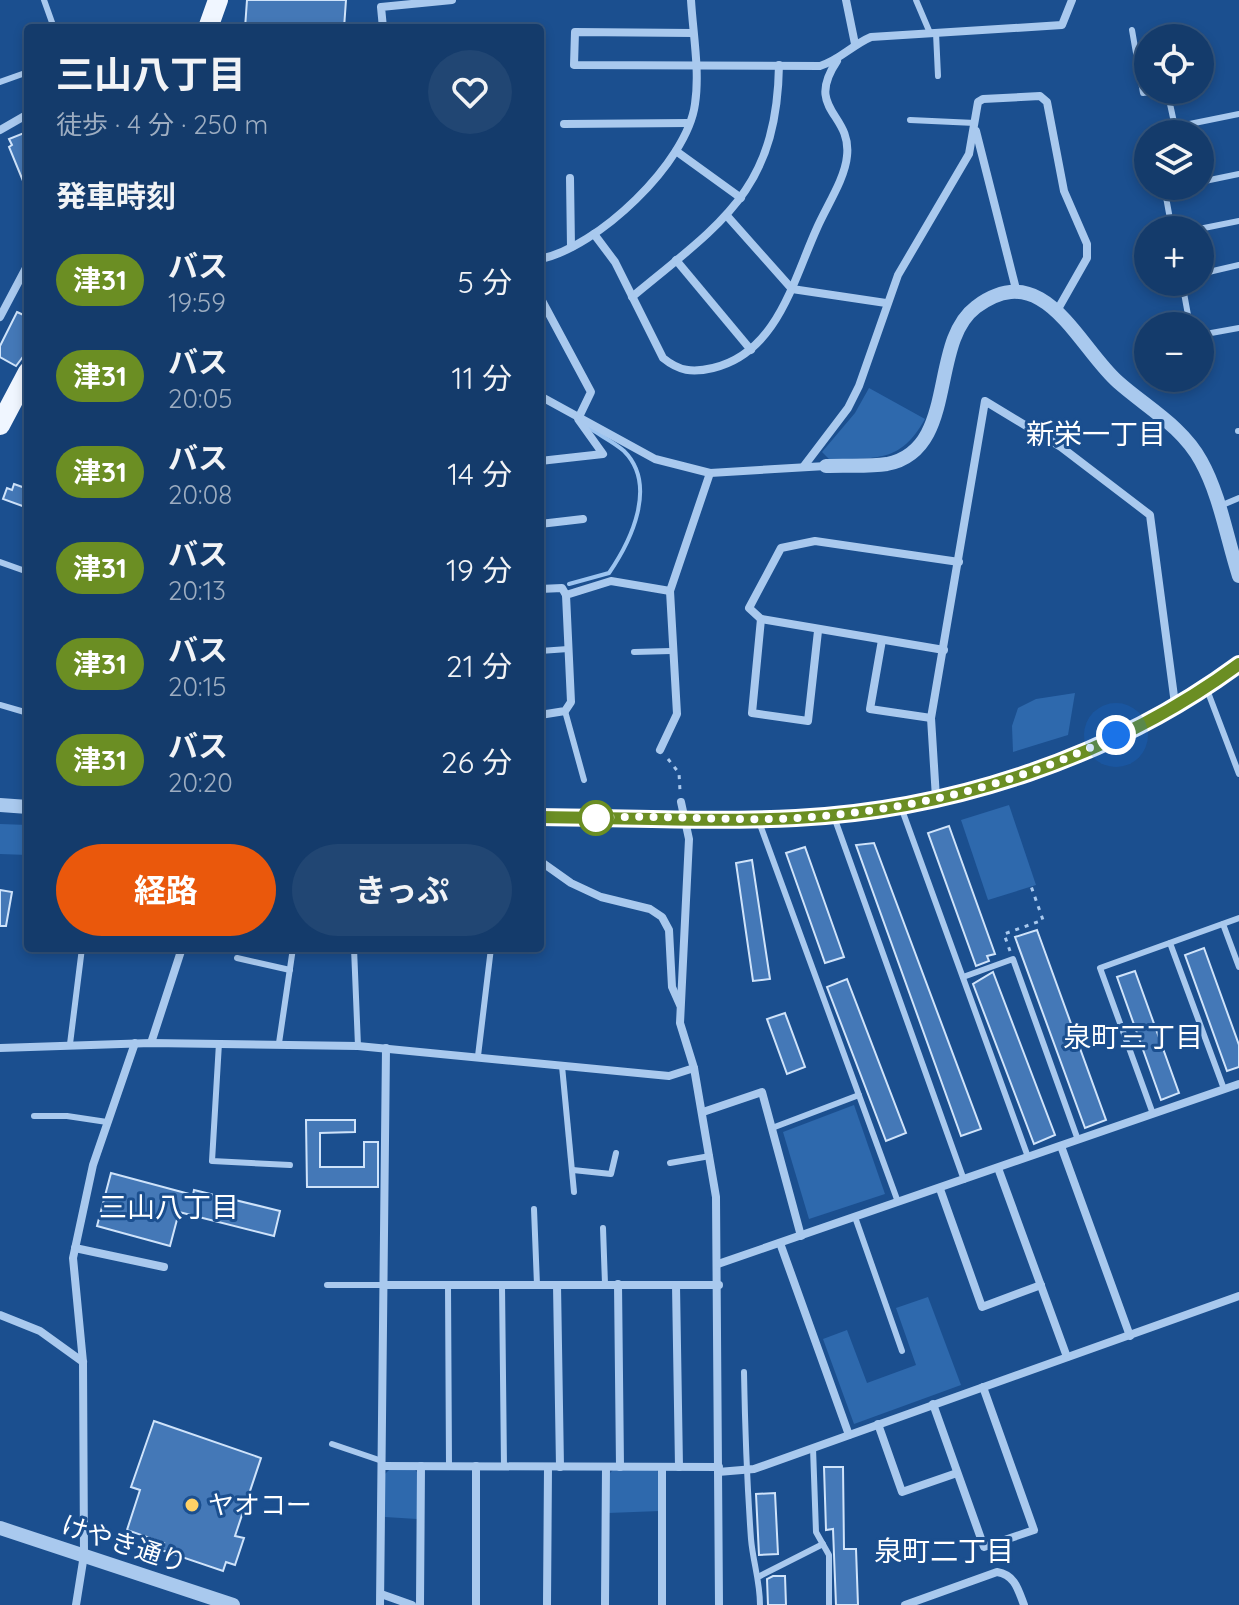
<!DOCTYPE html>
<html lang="ja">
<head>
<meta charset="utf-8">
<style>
	:root { --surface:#143b6b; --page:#214673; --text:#f1f3f6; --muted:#9dadc1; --line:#33557e; --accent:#ea580c }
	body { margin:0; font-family:Quicksand,"Noto Sans JP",sans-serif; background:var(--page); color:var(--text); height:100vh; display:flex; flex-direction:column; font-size:30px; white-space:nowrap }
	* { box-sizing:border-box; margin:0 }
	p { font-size:26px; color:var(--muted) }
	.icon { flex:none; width:44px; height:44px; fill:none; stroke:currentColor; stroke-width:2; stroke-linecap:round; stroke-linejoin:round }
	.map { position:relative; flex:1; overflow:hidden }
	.panel { position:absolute; left:24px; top:24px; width:520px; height:928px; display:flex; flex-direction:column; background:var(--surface); border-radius:8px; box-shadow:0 4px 12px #0003,0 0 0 2px var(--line) }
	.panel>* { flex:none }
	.badge { padding:0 16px; border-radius:26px; font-size:28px; line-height:52px }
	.fabs { position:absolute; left:1134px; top:24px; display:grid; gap:16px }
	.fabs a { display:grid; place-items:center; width:80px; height:80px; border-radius:50%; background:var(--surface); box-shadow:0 4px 12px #0003,0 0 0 2px var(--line); font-size:40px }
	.you { position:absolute; width:40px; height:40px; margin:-20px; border:6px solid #fff; border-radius:50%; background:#1a73e8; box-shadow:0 0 0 12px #1a73e833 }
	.map>.badge { position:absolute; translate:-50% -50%; box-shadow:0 0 0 4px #fff }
	h2 { padding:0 32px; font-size:30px; line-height:72px }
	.round { display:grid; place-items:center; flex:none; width:84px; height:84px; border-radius:42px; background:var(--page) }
	.headline { display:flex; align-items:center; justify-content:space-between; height:136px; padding:0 32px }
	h1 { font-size:38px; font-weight:700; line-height:60px }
	.button { display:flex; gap:16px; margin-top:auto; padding:16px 32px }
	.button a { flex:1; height:92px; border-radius:48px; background:var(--accent); color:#fff; font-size:32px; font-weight:700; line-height:92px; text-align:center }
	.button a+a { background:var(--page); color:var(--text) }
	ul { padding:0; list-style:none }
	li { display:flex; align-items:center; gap:24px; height:96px; padding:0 32px }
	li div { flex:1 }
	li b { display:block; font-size:30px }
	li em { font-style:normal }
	li .badge { min-width:88px; font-weight:700; text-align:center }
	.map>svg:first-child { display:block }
	.green { fill:#2e69ad }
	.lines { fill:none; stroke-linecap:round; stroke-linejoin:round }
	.stream { stroke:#9cc4f0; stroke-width:4 }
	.building { fill:#4478b7; stroke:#cfe3fa; stroke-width:2 }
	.path { stroke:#a9c9ee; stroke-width:3; stroke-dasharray:4 6; stroke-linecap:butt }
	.service { stroke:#a9c9ee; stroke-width:6 }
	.minor { stroke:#a9c9ee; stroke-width:8 }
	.tertiary { stroke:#a9c9ee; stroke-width:14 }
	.primary { stroke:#f0f6ff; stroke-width:20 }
	.line-casing { stroke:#fff; stroke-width:18 }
	.line { stroke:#6b8e23; stroke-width:12 }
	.walk { stroke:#fff; stroke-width:8; stroke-dasharray:0 14.4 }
	.stop-dot { fill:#fff; stroke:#6b8e23; stroke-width:4 }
	.poi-dot { fill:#ffd166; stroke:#1b4f8f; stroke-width:3 }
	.labels { text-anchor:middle; stroke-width:6; stroke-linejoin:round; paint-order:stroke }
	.poi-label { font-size:26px; fill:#fff; stroke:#1b4f8f; text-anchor:start }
	.street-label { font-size:26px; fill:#fff; stroke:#1b4f8f }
	.neighbourhood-label { font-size:28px; fill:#fff; stroke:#1b4f8f }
</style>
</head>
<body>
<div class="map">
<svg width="1239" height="1605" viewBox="0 0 1239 1605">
	<rect width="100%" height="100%" fill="#1b4f8f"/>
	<!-- green -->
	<g class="green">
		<path d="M869 388 925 419C900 464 876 457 830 460L822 452 855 413Z"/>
		<path d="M1075 693 1068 735 1013 752 1012 726 1018 708 1036 699Z"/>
		<path d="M1009 805 1036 885 988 900 961 820Z"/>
		<path d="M0 824 28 825V855L0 854Z"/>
		<path d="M854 1105 885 1194 809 1219 783 1132Z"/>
		<path d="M928 1297 961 1385 854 1424 823 1339 847 1330 867 1383 916 1365 896 1308Z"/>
		<path d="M390 1469H414L418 1473 417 1519 385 1517V1474Z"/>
		<path d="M614 1469H655L661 1474 660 1511 608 1513 609 1474Z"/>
	</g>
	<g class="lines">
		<!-- stream -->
		<path class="stream" d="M569 584 609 573C631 541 658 485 624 451 614 442 599 435 588 427"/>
	</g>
	<!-- building -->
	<g class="building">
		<path d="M247 0H346L344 28H245Z"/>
		<path d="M24 133 28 143V193L9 147 12 145 9 139Z"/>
		<path d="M17 312 28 317V350L16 366 0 357V346Z"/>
		<path d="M14 484 28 489V508L3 499 7 488 12 490Z"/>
		<path d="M949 826 995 954 987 956 989 961 976 966 928 833Z"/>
		<path d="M874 843 981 1129 961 1136 856 845Z"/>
		<path d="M805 847 844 957 825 963 786 853Z"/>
		<path d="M752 860 770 979 753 981 736 863Z"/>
		<path d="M0 890 12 892 6 926H0Z"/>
		<path d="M1037 930 1106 1120 1085 1128 1015 937Z"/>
		<path d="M1204 948 1239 1045V1067L1227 1071 1185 955Z"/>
		<path d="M1135 971 1179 1093 1161 1100 1117 977Z"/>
		<path d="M993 972 1055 1135 1034 1144 973 984Z"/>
		<path d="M847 979 906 1133 886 1141 827 987Z"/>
		<path d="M785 1013 805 1067 787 1074 767 1019Z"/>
		<path d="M306 1120H355V1132L320 1133V1167H364V1142H378V1187H307Z"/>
		<path d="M111 1173 193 1195 194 1190 280 1211 274 1236 179 1212 170 1246 97 1226Z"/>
		<path d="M154 1421 261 1458 235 1536 244 1538 235 1565 226 1562 223 1571 161 1550 164 1543 127 1530 140 1490 131 1487Z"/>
		<path d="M824 1467H843L844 1549H856L858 1605H836L833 1529 826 1530Z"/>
		<path d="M775 1493 778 1554 759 1555 756 1494Z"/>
		<path d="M773 1576H785L786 1605H768L767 1579Z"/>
	</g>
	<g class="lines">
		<!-- path -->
		<g class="path">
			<path d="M668 759 679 773 680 791"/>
			<path d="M1010 951 1004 934 1043 920 1031 886"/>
		</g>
		<!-- service -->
		<g class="service">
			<path d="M44 0 54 28"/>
			<path d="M916 0 930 33"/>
			<path d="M1132 30 1143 93 1160 90"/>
			<path d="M936 33 938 76"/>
			<path d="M0 82 28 72"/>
			<path d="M1167 90 1175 127"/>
			<path d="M910 120 975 123"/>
			<path d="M1155 134V131L1239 114"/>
			<path d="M1200 182 1239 174"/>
			<path d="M1164 186 1172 230"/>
			<path d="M1165 189 1179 186"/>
			<path d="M1194 230 1239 221"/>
			<path d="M1200 274 1239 265"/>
			<path d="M1182 282 1190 326"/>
			<path d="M1200 335 1239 328"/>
			<path d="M1238 431H1239"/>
			<path d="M1220 506 1239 498"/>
			<path d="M0 562 28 572"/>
			<path d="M540 651 568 649"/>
			<path d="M634 652 671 651"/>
			<path d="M1206 687 1239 774"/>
			<path d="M0 705 28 713"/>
			<path d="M565 711 584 780"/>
			<path d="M901 807 1028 1157"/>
			<path d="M833 814 964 1180"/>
			<path d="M758 819 898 1202"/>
			<path d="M1223 924 1239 967"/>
			<path d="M1170 943 1224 1089"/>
			<path d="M354 948 358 1046"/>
			<path d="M237 958 290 970"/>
			<path d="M963 977 1013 959 1078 1140"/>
			<path d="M219 1043 212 1161 290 1165"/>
			<path d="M279 1043 293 948"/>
			<path d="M70 1044 82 948"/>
			<path d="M478 1056 491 948"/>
			<path d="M562 1066 574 1192"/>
			<path d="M1153 1114 1100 968 1239 918"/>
			<path d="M34 1116H67L107 1122"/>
			<path d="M772 1128 859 1095"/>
			<path d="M670 1163 710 1156"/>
			<path d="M573 1170 611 1174 616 1153"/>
			<path d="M534 1209 537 1285"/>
			<path d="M855 1217 902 1351"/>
			<path d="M603 1228 605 1284"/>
			<path d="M327 1285H385"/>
			<path d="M448 1285 449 1466"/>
			<path d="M502 1285 504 1467"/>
			<path d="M744 1372C745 1428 747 1483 751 1539 753 1562 760 1581 760 1605"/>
			<path d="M332 1444 382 1461"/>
			<path d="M813 1448 816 1532 829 1555V1605"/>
			<path d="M760 1576 823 1544"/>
		</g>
		<!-- minor -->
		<g class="minor">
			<path d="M846 0 855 44"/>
			<path d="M383 28 381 7 452 0"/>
			<path d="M693 33 575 32 574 65 820 66C840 60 852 45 871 37L1062 25 1072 0"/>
			<path d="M564 124 688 123"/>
			<path d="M0 130 28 114"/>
			<path d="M976 131 1017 293"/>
			<path d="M676 151 741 198"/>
			<path d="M570 178 571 247"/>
			<path d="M728 217 792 289 886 303"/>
			<path d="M594 234 615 262 663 358C679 371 692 373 713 368 777 353 793 281 817 228 826 207 845 179 847 156 852 113 804 110 837 61"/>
			<path d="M540 259C597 248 687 163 695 104 700 71 693 34 691 0"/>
			<path d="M676 260 751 350"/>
			<path d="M540 297 591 392 578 419 603 454 540 461"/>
			<path d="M632 297C721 223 777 191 779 65"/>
			<path d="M0 317 28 264"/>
			<path d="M540 396 655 459 710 473 826 466"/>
			<path d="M804 466 848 408 859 386 898 275 969 154 978 102 983 99 1040 96 1047 102 1064 191 1087 244V258L1058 309"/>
			<path d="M540 524 583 519"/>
			<path d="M540 589 562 588 566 595"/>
			<path d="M761 619 752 713 808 721 818 631"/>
			<path d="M882 640 870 709 931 718"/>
			<path d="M944 650 761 619 749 608 781 548 815 541 959 562"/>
			<path d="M540 715 565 711 571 702 566 595 611 581 670 591"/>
			<path d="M660 750 677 714 670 591 710 473"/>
			<path d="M936 798 931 718 985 401 1061 447 1150 515 1175 704"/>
			<path d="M681 802 689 839 680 1023 694 1068 716 1197 719 1605"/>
			<path d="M540 861 571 883 601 897 650 909 662 917 669 930 672 987 680 1005"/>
			<path d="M151 1043 182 948"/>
			<path d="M0 1048 151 1043 358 1046 669 1076 694 1068"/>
			<path d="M703 1112 762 1092 801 1236"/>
			<path d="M1061 1146 1130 1336"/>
			<path d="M998 1168 1067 1357"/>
			<path d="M940 1189 982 1307 1041 1285"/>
			<path d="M780 1243 849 1435"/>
			<path d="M75 1248 164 1267"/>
			<path d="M718 1264 1239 1084"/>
			<path d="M618 1284 620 1467"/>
			<path d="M385 1285H719"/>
			<path d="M557 1285 560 1467"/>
			<path d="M676 1285 679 1467"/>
			<path d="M0 1315 40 1331 83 1362"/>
			<path d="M933 1404 984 1547 1034 1530 983 1387"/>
			<path d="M878 1424 902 1492 957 1473"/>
			<path d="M382 1466 719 1467"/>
			<path d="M476 1466V1605"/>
			<path d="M662 1467V1605"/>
			<path d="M718 1472 754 1469 1239 1296"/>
			<path d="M381 1594 412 1605"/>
			<path d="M76 1605 84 1555 83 1362 73 1258 93 1165 135 1043"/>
			<path d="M380 1605 386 1048"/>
			<path d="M420 1605 421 1466"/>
			<path d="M547 1605 548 1467"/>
			<path d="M605 1605 606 1467"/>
			<path d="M905 1605 997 1572C1015 1575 1018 1589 1024 1605"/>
		</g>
		<!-- tertiary -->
		<g class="tertiary">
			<path d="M826 466C845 465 868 467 887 464 959 450 928 343 976 307 1044 256 1078 347 1118 382 1146 407 1182 426 1201 461 1220 495 1227 539 1239 576"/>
			<path d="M0 805 28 807"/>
			<path d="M540 817C625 818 711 822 796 818 952 810 1113 756 1239 664"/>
			<path d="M0 1528 233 1605"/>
		</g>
		<!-- primary -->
		<g class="primary">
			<path d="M208 28 218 0"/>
			<path d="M0 425 28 372"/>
		</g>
	</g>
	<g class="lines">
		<defs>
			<path id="line" d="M540 817C625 818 711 822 796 818 952 810 1113 757 1239 664"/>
		</defs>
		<!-- line casing -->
		<use href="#line" class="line-casing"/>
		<!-- line -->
		<use href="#line" class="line"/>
		<!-- walk -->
		<path class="walk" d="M596 818C663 814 731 822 798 818 907 811 1019 785 1116 735"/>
	</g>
	<!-- markers -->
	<circle class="stop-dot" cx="596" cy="818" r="16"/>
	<circle class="poi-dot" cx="192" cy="1505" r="8"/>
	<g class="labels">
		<!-- poi labels -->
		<g class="poi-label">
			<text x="208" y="1514">ヤオコー</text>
		</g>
		<!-- street labels -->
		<g class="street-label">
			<text transform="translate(124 1544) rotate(18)" y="9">けやき通り</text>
		</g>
		<!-- neighbourhood labels -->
		<g class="neighbourhood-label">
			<text x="1096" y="444">新栄一丁目</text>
			<text x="1133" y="1047">泉町三丁目</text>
			<text x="169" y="1217">三山八丁目</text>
			<text x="944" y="1561">泉町二丁目</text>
		</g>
	</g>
</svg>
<div class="fabs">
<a><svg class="icon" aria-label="locate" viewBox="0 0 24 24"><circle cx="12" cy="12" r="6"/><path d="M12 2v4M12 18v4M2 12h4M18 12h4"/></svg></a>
<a><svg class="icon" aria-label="layers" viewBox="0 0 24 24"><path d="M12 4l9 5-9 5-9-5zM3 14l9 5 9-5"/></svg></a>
<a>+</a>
<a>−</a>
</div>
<div class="you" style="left:1116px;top:735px"></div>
<section class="panel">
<div class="headline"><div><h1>三山八丁目</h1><p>徒歩 · 4 分 · 250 m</p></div><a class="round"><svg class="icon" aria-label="heart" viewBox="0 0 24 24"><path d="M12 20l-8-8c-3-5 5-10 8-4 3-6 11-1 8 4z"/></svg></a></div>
<h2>発車時刻</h2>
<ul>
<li><span class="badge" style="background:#6b8e23;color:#fff">津31</span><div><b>バス</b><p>19:59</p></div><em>5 分</em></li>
<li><span class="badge" style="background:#6b8e23;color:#fff">津31</span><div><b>バス</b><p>20:05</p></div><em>11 分</em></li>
<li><span class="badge" style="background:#6b8e23;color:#fff">津31</span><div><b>バス</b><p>20:08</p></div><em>14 分</em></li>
<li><span class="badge" style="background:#6b8e23;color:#fff">津31</span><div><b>バス</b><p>20:13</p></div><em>19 分</em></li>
<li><span class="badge" style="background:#6b8e23;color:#fff">津31</span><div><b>バス</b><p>20:15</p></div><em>21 分</em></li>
<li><span class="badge" style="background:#6b8e23;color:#fff">津31</span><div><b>バス</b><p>20:20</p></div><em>26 分</em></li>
</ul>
<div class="button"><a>経路</a><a>きっぷ</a></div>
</section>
</div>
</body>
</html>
